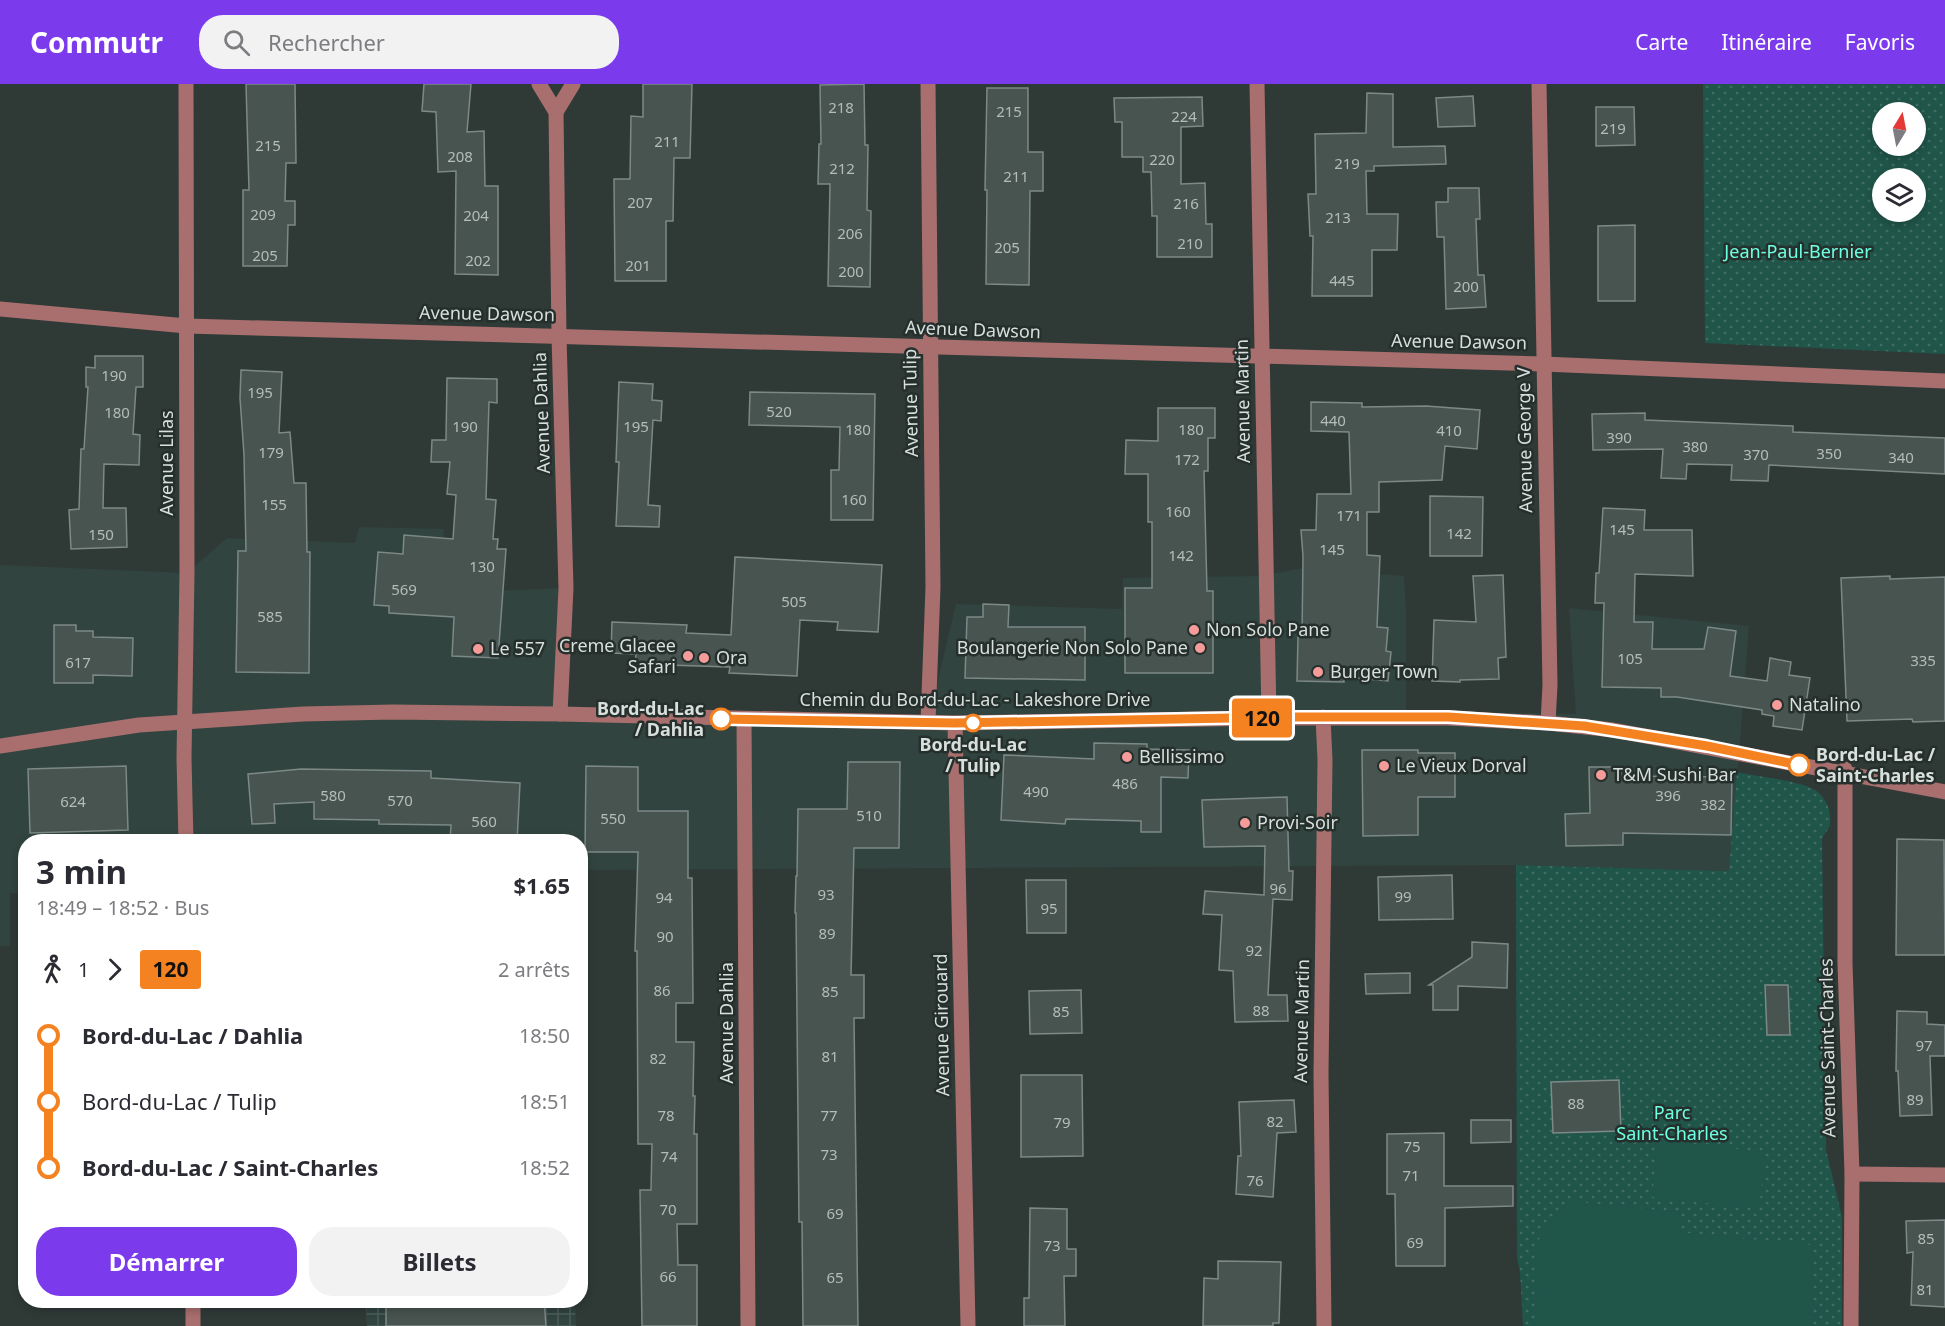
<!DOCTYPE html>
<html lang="fr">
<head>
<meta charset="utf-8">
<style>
	:root { --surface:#fff; --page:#f2f2f3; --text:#2b2b33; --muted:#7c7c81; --accent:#7c3aed }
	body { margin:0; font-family:"Noto Sans",sans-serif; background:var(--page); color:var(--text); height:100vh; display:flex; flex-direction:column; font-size:22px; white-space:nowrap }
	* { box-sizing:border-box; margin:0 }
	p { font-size:20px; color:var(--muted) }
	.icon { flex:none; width:33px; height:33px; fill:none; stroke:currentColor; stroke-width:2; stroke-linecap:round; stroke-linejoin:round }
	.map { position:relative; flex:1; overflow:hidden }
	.sheet { position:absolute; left:18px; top:750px; width:570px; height:474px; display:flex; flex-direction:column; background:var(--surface); border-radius:24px; box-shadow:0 3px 9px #0003 }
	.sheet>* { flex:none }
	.badge { padding:0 12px; border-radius:4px; font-size:21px; line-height:39px }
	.needle { width:39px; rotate:10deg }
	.fabs { position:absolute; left:1872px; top:18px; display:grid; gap:12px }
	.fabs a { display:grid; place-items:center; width:54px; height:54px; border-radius:50%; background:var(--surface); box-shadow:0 3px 9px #0003; font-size:30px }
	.map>.badge { position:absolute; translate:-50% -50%; box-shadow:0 0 0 3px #fff }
	.legs { display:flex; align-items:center; gap:9px; height:66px; padding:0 18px; font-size:20px }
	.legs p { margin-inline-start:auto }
	.head { display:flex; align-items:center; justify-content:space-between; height:102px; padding:0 18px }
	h1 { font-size:33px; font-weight:700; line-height:45px }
	.action { display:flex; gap:12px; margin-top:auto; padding:12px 18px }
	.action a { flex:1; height:69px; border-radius:24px; background:var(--accent); color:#fff; font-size:24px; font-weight:700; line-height:69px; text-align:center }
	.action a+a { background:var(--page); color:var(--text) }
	ul { padding:0 18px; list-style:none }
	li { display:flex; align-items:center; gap:21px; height:66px; font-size:22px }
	li i { display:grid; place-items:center; width:9px; height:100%; margin:0 8px; background:currentColor }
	li i::after { content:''; width:15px; height:15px; margin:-8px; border:4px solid; border-radius:50%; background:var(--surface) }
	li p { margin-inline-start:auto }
	li:first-child i { background:linear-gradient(#0000 50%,currentColor 0) }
	li:last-child i { background:linear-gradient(currentColor 50%,#0000 0) }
	header { display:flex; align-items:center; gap:36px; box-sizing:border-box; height:84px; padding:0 30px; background:var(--accent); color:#fff }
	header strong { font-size:28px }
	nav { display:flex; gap:33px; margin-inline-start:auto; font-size:21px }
	.search { width:420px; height:54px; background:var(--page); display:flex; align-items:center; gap:15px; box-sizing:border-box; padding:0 21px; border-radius:24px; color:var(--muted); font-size:22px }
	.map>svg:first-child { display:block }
	.built { fill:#31443f }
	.industrial { fill:url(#industrial-grid) }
	.park { fill:url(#park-dots); fill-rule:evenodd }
	.pitch { fill:#20554a }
	.building { fill:#485450; stroke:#7c8986; stroke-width:1.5 }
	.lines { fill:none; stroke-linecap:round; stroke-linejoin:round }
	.minor { stroke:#a86f6e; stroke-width:15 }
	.line-1-casing { stroke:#fff; stroke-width:14 }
	.line-1 { stroke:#f58220; stroke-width:9 }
	.poi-dot { fill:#f59b9a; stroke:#25302d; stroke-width:2 }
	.stop-1-dot { fill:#fff; stroke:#f58220; stroke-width:3 }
	.labels { text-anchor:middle; stroke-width:5; stroke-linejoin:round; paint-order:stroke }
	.number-label { font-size:15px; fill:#b4bcba }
	.park-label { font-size:18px; fill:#6dffe1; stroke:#25302d }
	.street-label { font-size:18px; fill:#d8dfdd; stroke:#25302d }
	.poi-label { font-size:18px; fill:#d8dfdd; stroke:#25302d; text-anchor:start }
	.stop-label { font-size:18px; font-weight:bold; fill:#d8dfdd; stroke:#25302d; text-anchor:end }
</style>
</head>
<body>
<header>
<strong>Commutr</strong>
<div class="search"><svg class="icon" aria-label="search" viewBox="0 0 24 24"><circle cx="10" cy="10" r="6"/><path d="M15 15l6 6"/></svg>Rechercher</div>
<nav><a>Carte</a><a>Itinéraire</a><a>Favoris</a></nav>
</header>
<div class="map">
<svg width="1945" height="1242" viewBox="0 0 1945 1242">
	<defs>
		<pattern id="industrial-grid" width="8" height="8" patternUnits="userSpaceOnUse" patternTransform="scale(1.5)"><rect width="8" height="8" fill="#31443f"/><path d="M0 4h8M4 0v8" fill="none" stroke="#4e5f5a"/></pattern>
		<pattern id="park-dots" width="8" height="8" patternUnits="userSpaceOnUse" patternTransform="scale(1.5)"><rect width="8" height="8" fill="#20554a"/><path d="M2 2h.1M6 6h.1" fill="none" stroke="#406d64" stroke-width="1.8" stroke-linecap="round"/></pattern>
	</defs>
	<rect width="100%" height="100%" fill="#2f3a37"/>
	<!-- built -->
	<path class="built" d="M359 443 444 445 442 509 566 504 560 630 928 638 956 520 1122 525 1123 494 1260 492 1304 484 1404 492 1406 528V627L1576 630 1569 524 1749 542 1730 787 1516 781 581 786 580 758H26L25 809H10V862H0V481L187 489 227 454 355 459Z"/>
	<!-- industrial -->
	<path class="industrial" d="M366 1217H575L576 1242H367Z"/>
	<!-- park -->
	<g class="park">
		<path d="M1703 0H1945V270L1705 259ZM1882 28H1916V62H1882ZM1882 94H1916V128H1882Z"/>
		<path d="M1737 688C1758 693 1797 696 1815 706 1825 712 1832 727 1830 739 1830 745 1824 749 1822 755L1826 1066 1842 1133V1242H1523L1520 1188 1517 1174 1516 781 1729 787Z"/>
	</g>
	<!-- pitch -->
	<g class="pitch">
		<path d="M1658 1056 1765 1068 1759 1125 1652 1113Z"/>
		<path d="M1568 1117 1679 1128 1678 1148 1812 1161 1810 1242H1536L1537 1158Z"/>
	</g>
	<!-- building -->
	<g class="building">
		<path d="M246 0H295L296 79H286L285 117H295V141H288L287 182H243V106H249Z"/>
		<path d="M424 0H471L467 48 484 47 485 102H498V191L455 190 456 87 438 88 436 28 422 27Z"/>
		<path d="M643 0H692L690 74H674L673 137H666V197H615L614 95H630L631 32 643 33Z"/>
		<path d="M864 0 865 61H868L867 126 871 127 870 203 828 202 830 100H818L819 60H821L820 1Z"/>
		<path d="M987 4H1028V68H1043V107H1030L1029 201 986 200 987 106H985Z"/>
		<path d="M1367 9 1393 10V63L1445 62 1446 80 1374 82V87H1366L1367 130H1398L1397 166H1372V212H1312L1313 152H1310L1308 110H1316L1315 50 1366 49Z"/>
		<path d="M1473 12 1475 42 1438 43 1436 14Z"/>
		<path d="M1202 13 1203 42 1181 43V100L1205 99 1206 140H1212V173H1157V132H1152L1151 88H1143V73H1122V38H1115L1114 14Z"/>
		<path d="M1596 23H1634L1635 61 1596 62Z"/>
		<path d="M1448 104H1479L1480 135H1476L1478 191H1484L1486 223 1446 225 1444 153H1437L1436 118H1448Z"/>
		<path d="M1635 141V217H1598V142Z"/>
		<path d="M95 272H143V303H136L133 350 140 351 139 381 104 380 103 424H126L127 463 71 465 69 426 79 425 81 365H84L88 303H86V283L95 284Z"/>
		<path d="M241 286 282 288 279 349 290 348 294 399H306L307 468H310L309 589 236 588 238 467H246L244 371 240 314Z"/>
		<path d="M447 294 497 295V319L489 318 486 415 496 416 493 455H498L497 465H506L498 574 452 572 454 533 389 529V522L374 521 378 468 403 470 404 451 453 455 456 411 447 410 450 378H431L432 356H446Z"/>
		<path d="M619 298 653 300 652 316 662 317 661 337 653 336 648 421 660 422 659 443 616 442 619 378H616Z"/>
		<path d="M750 308 875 310 873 436H831V386H839L840 343 749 341Z"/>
		<path d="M1311 318 1362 319V323L1426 322 1480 326 1477 365 1445 362 1442 396 1379 398V428H1367V471L1380 472 1377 543 1388 544 1386 567 1391 568 1388 597 1344 593V598L1297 597 1298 553H1302L1303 472 1301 446H1316L1317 410H1351L1349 348 1311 347Z"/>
		<path d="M1158 324H1215V354H1208V387H1204L1207 507H1213V589H1125V504H1152V438H1148V390H1125L1126 356 1158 357Z"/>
		<path d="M1645 329V336L1793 342V348L1945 354V390L1769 381 1768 397 1731 396 1732 381 1687 380 1686 395 1661 394 1663 365 1593 366 1592 330Z"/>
		<path d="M1430 412 1483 413 1482 472H1430Z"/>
		<path d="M1603 424 1645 426 1644 446H1692L1693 492 1635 490 1634 538H1653L1652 565H1704L1708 543 1736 547 1730 592 1767 597 1770 574 1791 578 1789 591 1810 594 1802 646 1773 642 1774 632 1762 630V626L1677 613H1661V604L1602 603 1604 519H1595L1596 489H1599Z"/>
		<path d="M735 473 882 481 878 548 837 546 838 538 800 536 797 592 729 589 730 583 635 580 636 570 611 569 612 538 687 541 686 549 731 551Z"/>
		<path d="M1503 491 1506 573 1498 574 1499 595 1460 596V598L1432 597 1434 536 1476 538 1473 492Z"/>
		<path d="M1890 492V495L1945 493V637L1913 638 1912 635 1847 637 1841 494Z"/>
		<path d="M983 520 1009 521 1008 543H1085V596L965 594 967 533H983Z"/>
		<path d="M54 541H76V547H93V553L133 554 132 592 93 591V599H54Z"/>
		<path d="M1094 659 1147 660V665L1189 666 1188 694 1161 693V748H1141V737L1066 735 1065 740 1001 736 1004 671 1094 675Z"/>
		<path d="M1362 666H1418V669H1455V713H1418V751L1363 752Z"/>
		<path d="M848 678H900L899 764H854L851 891H864V934H854L858 1242H803L802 1138H799L796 829H795L796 792H797L798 725H847Z"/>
		<path d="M126 682 128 746 30 749 28 685Z"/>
		<path d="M586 682 638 683V727H688V794H692L693 919H676V958H694L693 1012H695L694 1050H697V1140H677L678 1181H697V1242H642L640 1106H651L652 1060H638L637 867H635L638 768H585Z"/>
		<path d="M1589 683H1621V692L1732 693 1731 751 1623 749V761L1566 762 1565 730 1590 729Z"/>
		<path d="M301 685 431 687V694L520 699 517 758H450L451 741 379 740V736L314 735V718L274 720 275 739 252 740 248 690Z"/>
		<path d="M1287 713 1289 787H1293L1292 816 1273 815 1268 911H1287L1288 937 1235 938 1233 887 1219 886 1222 831 1203 830 1205 807 1264 811 1265 762 1204 763 1202 716Z"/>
		<path d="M1897 755 1944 756 1945 871H1896Z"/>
		<path d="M1452 791 1453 835 1379 836 1378 793Z"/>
		<path d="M1026 796H1066V849H1027Z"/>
		<path d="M1472 858 1508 860 1507 904 1458 902V926H1433V901H1429L1472 873Z"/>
		<path d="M1410 889V909L1366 910 1365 890Z"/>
		<path d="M1765 901H1788L1790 951H1767Z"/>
		<path d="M1081 906 1082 949 1030 950 1029 907Z"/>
		<path d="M1897 927 1927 928V940L1945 941V972H1930L1932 1031 1900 1032 1898 987H1896Z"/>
		<path d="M1021 991H1082L1083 1072 1021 1073Z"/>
		<path d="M1619 996 1621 1047 1553 1049 1551 998Z"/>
		<path d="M1294 1016 1296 1048 1277 1049 1273 1113 1236 1110 1238 1072H1241L1239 1018Z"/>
		<path d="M1471 1036H1511V1058L1471 1059Z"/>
		<path d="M1444 1049V1102H1513V1122L1445 1124V1182H1396L1395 1110H1387V1050Z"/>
		<path d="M1030 1124 1067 1125V1165H1076V1192H1064L1065 1242H1024V1214H1029Z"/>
		<path d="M1945 1136V1223L1911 1221 1913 1168 1907 1169 1906 1137Z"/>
		<path d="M1218 1177 1281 1178 1279 1239H1273V1242H1203L1204 1194 1218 1195Z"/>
		<path d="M386 1216H544L546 1242H386Z"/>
	</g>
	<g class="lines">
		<!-- minor -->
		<g class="minor">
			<path d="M539 0 556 28 559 252 566 504 560 630"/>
			<path d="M928 0 933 503 928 638"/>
			<path d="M1257 0 1269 634"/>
			<path d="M1539 0 1550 601 1548 639"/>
			<path d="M556 28 573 0"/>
			<path d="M0 225 187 242 1543 280 1945 297"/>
			<path d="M1323 633 1325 676 1321 990 1324 1242"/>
			<path d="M744 635 748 1242"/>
			<path d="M955 639 968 1242"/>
			<path d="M0 662 139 641 303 630 393 628 560 630 955 639 1269 634H1448L1548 639 1613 646 1945 708"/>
			<path d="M1845 685V879L1852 1090 1851 1242"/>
			<path d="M186 758 184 674 187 489 186 0"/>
			<path d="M1852 1090 1945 1091"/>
			<path d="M193 1216V1242"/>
		</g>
	</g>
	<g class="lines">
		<defs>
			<path id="line-1" d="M721 635 955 639 1282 633H1448L1584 642 1707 662 1799 681"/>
		</defs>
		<!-- line-1 casing -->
		<use href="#line-1" class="line-1-casing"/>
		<!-- line-1 -->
		<use href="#line-1" class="line-1"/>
	</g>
	<!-- markers -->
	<g class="poi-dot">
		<circle cx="1194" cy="546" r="6"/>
		<circle cx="1200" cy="564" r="6"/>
		<circle cx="478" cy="565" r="6"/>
		<circle cx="688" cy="572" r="6"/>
		<circle cx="704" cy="574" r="6"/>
		<circle cx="1318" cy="588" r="6"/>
		<circle cx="1777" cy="621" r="6"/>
		<circle cx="1127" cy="673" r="6"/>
		<circle cx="1384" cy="682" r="6"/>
		<circle cx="1601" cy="691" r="6"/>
		<circle cx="1245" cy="739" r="6"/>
	</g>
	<g class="stop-1-dot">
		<circle cx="721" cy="635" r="10"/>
		<circle cx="973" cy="639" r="8"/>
		<circle cx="1799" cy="681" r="10"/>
	</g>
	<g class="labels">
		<!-- number labels -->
		<g class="number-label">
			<text x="841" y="29">218</text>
			<text x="1009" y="33">215</text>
			<text x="1184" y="38">224</text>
			<text x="1613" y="50">219</text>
			<text x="667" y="63">211</text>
			<text x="268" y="67">215</text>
			<text x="460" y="78">208</text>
			<text x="1162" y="81">220</text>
			<text x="1347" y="85">219</text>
			<text x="842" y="90">212</text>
			<text x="1016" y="98">211</text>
			<text x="640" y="124">207</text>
			<text x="1186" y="125">216</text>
			<text x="263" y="136">209</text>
			<text x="476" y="137">204</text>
			<text x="1338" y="139">213</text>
			<text x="850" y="155">206</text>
			<text x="1190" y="165">210</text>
			<text x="1007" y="169">205</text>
			<text x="265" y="177">205</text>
			<text x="478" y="182">202</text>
			<text x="638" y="187">201</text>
			<text x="851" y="193">200</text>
			<text x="1342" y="202">445</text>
			<text x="1466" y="208">200</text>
			<text x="114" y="297">190</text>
			<text x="260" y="314">195</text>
			<text x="779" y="333">520</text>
			<text x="117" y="334">180</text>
			<text x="1333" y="342">440</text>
			<text x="465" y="348">190</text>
			<text x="636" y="348">195</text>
			<text x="858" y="351">180</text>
			<text x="1191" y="351">180</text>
			<text x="1449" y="352">410</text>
			<text x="1619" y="359">390</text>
			<text x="1695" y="368">380</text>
			<text x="271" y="374">179</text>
			<text x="1829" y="375">350</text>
			<text x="1756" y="376">370</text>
			<text x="1901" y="379">340</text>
			<text x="1187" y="381">172</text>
			<text x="854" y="421">160</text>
			<text x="274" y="426">155</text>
			<text x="1178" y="433">160</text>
			<text x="1349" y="437">171</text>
			<text x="1622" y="451">145</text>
			<text x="1459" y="455">142</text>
			<text x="101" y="456">150</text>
			<text x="1332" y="471">145</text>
			<text x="1181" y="477">142</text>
			<text x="482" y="488">130</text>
			<text x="404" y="511">569</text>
			<text x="794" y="523">505</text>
			<text x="270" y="538">585</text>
			<text x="1630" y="580">105</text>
			<text x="1923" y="582">335</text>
			<text x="78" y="584">617</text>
			<text x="1125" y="705">486</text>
			<text x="1036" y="713">490</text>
			<text x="333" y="717">580</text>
			<text x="1668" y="717">396</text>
			<text x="400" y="722">570</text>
			<text x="73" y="723">624</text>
			<text x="1713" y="726">382</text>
			<text x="869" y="737">510</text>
			<text x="613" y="740">550</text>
			<text x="484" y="743">560</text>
			<text x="1278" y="810">96</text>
			<text x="826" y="816">93</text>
			<text x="1403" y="818">99</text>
			<text x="664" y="819">94</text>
			<text x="1049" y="830">95</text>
			<text x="827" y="855">89</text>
			<text x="665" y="858">90</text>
			<text x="1254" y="872">92</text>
			<text x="662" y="912">86</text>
			<text x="830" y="913">85</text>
			<text x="1261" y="932">88</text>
			<text x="1061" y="933">85</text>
			<text x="1924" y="967">97</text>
			<text x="830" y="978">81</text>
			<text x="658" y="980">82</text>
			<text x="1915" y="1021">89</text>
			<text x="1576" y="1025">88</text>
			<text x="666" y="1037">78</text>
			<text x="829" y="1037">77</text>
			<text x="1275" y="1043">82</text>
			<text x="1062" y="1044">79</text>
			<text x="1412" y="1068">75</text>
			<text x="829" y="1076">73</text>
			<text x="669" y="1078">74</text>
			<text x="1411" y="1097">71</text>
			<text x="1255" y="1102">76</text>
			<text x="668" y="1131">70</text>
			<text x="835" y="1135">69</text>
			<text x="1926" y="1160">85</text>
			<text x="1415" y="1164">69</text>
			<text x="1052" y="1167">73</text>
			<text x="668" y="1198">66</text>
			<text x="835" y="1199">65</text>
			<text x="1925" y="1211">81</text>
		</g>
		<!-- park labels -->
		<g class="park-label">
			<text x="1798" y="174">Jean-Paul-Bernier</text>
			<text x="1672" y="1035">Parc<tspan x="1672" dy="21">Saint-Charles</tspan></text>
		</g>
		<!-- street labels -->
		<g class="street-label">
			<text transform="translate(487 230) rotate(1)" y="6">Avenue Dawson</text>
			<text transform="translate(973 246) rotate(2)" y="6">Avenue Dawson</text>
			<text transform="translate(1459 258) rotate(1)" y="6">Avenue Dawson</text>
			<text transform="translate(1243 317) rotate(-91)" y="6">Avenue Martin</text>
			<text transform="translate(911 319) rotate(-91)" y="6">Avenue Tulip</text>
			<text transform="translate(542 329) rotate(-92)" y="6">Avenue Dahlia</text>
			<text transform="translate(1525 356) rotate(-91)" y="6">Avenue George V</text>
			<text transform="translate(167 379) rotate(-90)" y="6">Avenue Lilas</text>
			<text x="975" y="622">Chemin du Bord-du-Lac - Lakeshore Drive</text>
			<text transform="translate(1302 937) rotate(-89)" y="6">Avenue Martin</text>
			<text transform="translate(727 939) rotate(-90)" y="6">Avenue Dahlia</text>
			<text transform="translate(942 941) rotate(-91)" y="6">Avenue Girouard</text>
			<text transform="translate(1828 964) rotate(-91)" y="6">Avenue Saint-Charles</text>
		</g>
		<!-- poi labels -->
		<g class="poi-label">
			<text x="1206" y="552">Non Solo Pane</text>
			<text x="676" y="568" text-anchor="end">Creme Glacee<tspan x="676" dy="21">Safari</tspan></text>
			<text x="1188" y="570" text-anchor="end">Boulangerie Non Solo Pane</text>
			<text x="490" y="571">Le 557</text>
			<text x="716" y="580">Ora</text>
			<text x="1330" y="594">Burger Town</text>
			<text x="1789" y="627">Natalino</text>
			<text x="1139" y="679">Bellissimo</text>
			<text x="1396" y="688">Le Vieux Dorval</text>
			<text x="1613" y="697">T&amp;M Sushi Bar</text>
			<text x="1257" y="745">Provi-Soir</text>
		</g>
		<!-- stop labels -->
		<g class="stop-label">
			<text x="704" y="631">Bord-du-Lac<tspan x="704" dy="21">/ Dahlia</tspan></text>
			<text x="973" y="667" text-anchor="middle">Bord-du-Lac<tspan x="973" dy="21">/ Tulip</tspan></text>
			<text x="1816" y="677" text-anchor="start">Bord-du-Lac /<tspan x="1816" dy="21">Saint-Charles</tspan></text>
		</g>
	</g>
</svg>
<div class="fabs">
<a><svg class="needle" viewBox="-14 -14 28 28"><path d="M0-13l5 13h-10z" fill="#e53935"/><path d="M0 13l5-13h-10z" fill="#7c7c81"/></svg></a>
<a><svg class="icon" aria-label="layers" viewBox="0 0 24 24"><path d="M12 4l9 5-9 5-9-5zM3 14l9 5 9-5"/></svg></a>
</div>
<b class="badge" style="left:1262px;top:634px;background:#f58220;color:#111">120</b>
<section class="sheet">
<div class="head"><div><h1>3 min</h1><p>18:49 – 18:52 · Bus</p></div><b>$1.65</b></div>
<div class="legs"><svg class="icon" aria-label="walk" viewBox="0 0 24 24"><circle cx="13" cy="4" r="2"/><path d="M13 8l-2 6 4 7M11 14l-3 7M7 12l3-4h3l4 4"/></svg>1<svg class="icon" aria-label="forward" viewBox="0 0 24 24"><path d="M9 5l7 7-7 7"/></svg><b class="badge" style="background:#f58220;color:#111">120</b><p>2 arrêts</p></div>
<ul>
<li><i style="color:#f58220"></i><b>Bord-du-Lac / Dahlia</b><p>18:50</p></li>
<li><i style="color:#f58220"></i><span>Bord-du-Lac / Tulip</span><p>18:51</p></li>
<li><i style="color:#f58220"></i><b>Bord-du-Lac / Saint-Charles</b><p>18:52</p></li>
</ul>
<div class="action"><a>Démarrer</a><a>Billets</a></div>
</section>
</div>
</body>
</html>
